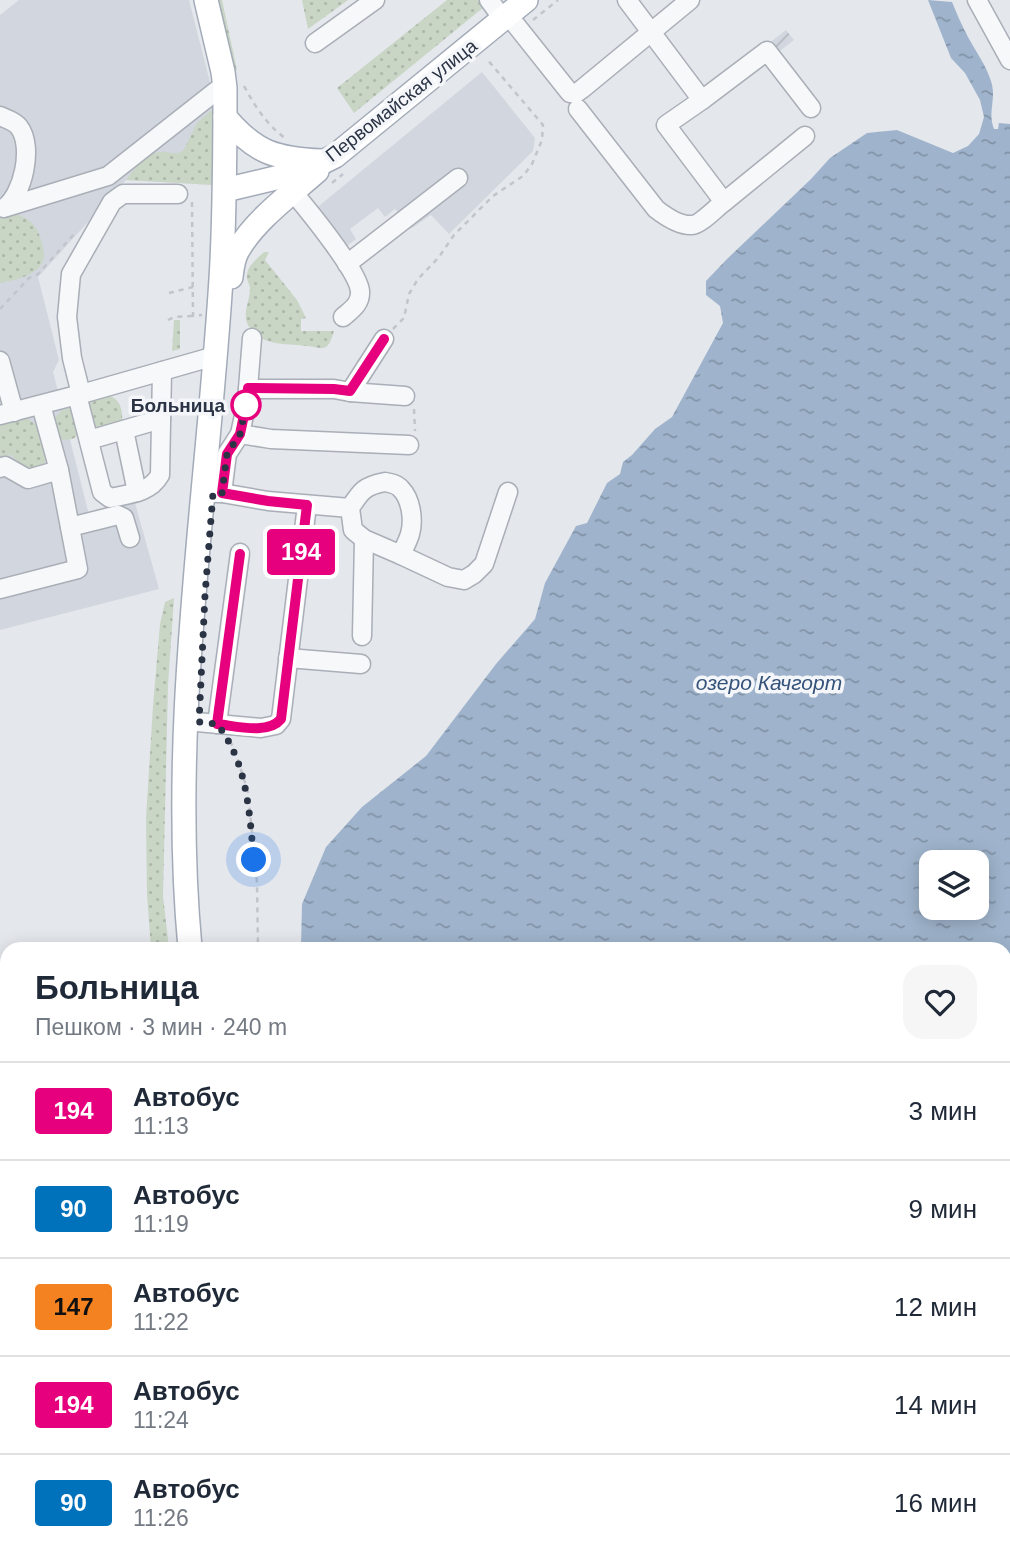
<!DOCTYPE html>
<html lang="ru">
<head>
<meta charset="utf-8">
<style>
	:root { --surface:#fff; --page:#f6f6f7; --text:#1f2937; --muted:#747a83; --line:#e0e1e3 }
	body { margin:0; font-family:Helvetica,sans-serif; background:var(--page); color:var(--text); height:100vh; display:flex; flex-direction:column; font-size:26px; white-space:nowrap }
	* { box-sizing:border-box; margin:0 }
	p { font-size:23px; color:var(--muted) }
	.icon { flex:none; width:38px; height:38px; fill:none; stroke:currentColor; stroke-width:2; stroke-linecap:round; stroke-linejoin:round }
	.map { position:relative; flex:1; overflow:hidden }
	.panel { position:absolute; left:0px; top:942px; width:1012px; height:625px; display:flex; flex-direction:column; background:var(--surface); border-radius:21px 21px 0 0; box-shadow:0 4px 18px #0003 }
	.panel>* { flex:none }
	.badge { padding:0 14px; border-radius:5px; font-size:24px; line-height:46px }
	.buttons { position:absolute; left:919px; top:850px; display:grid; gap:14px }
	.buttons a { display:grid; place-items:center; width:70px; height:70px; border-radius:14px; background:var(--surface); box-shadow:0 4px 18px #0003; font-size:35px }
	.you { position:absolute; width:35px; height:35px; margin:-18px; border:5px solid #fff; border-radius:50%; background:#1a73e8; box-shadow:0 0 0 10px #1a73e833 }
	.map>.badge { position:absolute; translate:-50% -50%; box-shadow:0 0 0 4px #fff }
	.round { display:grid; place-items:center; flex:none; width:74px; height:74px; border-radius:21px; background:var(--page) }
	.overview { display:flex; align-items:center; justify-content:space-between; height:119px; padding:0 35px }
	h1 { font-size:33px; font-weight:700; line-height:52px }
	ul { padding:0; list-style:none }
	li { display:flex; align-items:center; gap:21px; height:98px; padding:0 35px; border-top:2px solid var(--line) }
	li div { flex:1 }
	li b { display:block; font-size:26px }
	li em { font-style:normal }
	li .badge { min-width:77px; font-weight:700; text-align:center }
	.map>svg:first-child { display:block }
	.built { fill:#d2d6de }
	.industrial { fill:url(#industrial-furrows) }
	.grass { fill:url(#grass-dots) }
	.water { fill:url(#water-ripples); fill-rule:evenodd }
	.lines { fill:none; stroke-linecap:round; stroke-linejoin:round }
	.minor-casing { stroke:#a9aeb7; stroke-width:21 }
	.major-casing { stroke:#a3abb8; stroke-width:26 }
	.path { stroke:#c2c5cb; stroke-width:2.5; stroke-dasharray:5 5; stroke-linecap:butt }
	.minor { stroke:#f7f8fa; stroke-width:18 }
	.major { stroke:#fff; stroke-width:23 }
	.line-casing { stroke:#fff; stroke-width:16 }
	.line { stroke:#e6007e; stroke-width:10 }
	.walk { stroke:#2b3445; stroke-width:7; stroke-dasharray:0 12.6 }
	.stop-dot { fill:#fff; stroke:#e6007e; stroke-width:3.5 }
	.labels { text-anchor:middle; stroke-width:7; stroke-linejoin:round; paint-order:stroke }
	.street-label { font-size:19px; fill:#2b3445; stroke:#f4f6f9 }
	.stop-label { font-size:19px; font-weight:bold; fill:#2b3445; stroke:#f4f6f9; text-anchor:end }
	.water-label { font-size:21px; font-style:italic; fill:#34527a; stroke:#f4f6f9 }
</style>
</head>
<body>
<div class="map">
<svg width="1010" height="1566" viewBox="0 0 1010 1566">
	<defs>
		<pattern id="industrial-furrows" width="10" height="10" patternUnits="userSpaceOnUse" patternTransform="scale(1.75)"><rect width="10" height="10" fill="#d2d6de"/><path d="M-1 1l2-2M0 10L10 0M9 11l2-2" fill="none" stroke="#b4b8c0"/></pattern>
		<pattern id="grass-dots" width="8" height="8" patternUnits="userSpaceOnUse" patternTransform="scale(1.75)"><rect width="8" height="8" fill="#c9d6c5"/><path d="M2 2h.1M6 6h.1" fill="none" stroke="#adb8ab" stroke-width="1.8" stroke-linecap="round"/></pattern>
		<pattern id="water-ripples" width="26" height="14" patternUnits="userSpaceOnUse" patternTransform="scale(1.75)"><rect width="26" height="14" fill="#9fb4cc"/><path d="M2 4q2-2 4 0t4 0M15 11q2-2 4 0t4 0" fill="none" stroke="#8293a7"/></pattern>
	</defs>
	<rect width="100%" height="100%" fill="#e4e7ec"/>
	<!-- built -->
	<g class="built">
		<path d="M19 0H189L213 94 214 185 126 180 38 277 59 360 53 372 89 515 135 503 159 589 0 630V15Z"/>
		<path d="M482 72 535 138 533 151 449 234 431 215 412 228 395 209 385 217 378 208 350 229 356 239 344 248 314 210Z"/>
	</g>
	<!-- industrial -->
	<path class="industrial" d="M786 30 794 40 776 54 768 44Z"/>
	<!-- grass -->
	<g class="grass">
		<path d="M216 0H222L237 70 232 71Z"/>
		<path d="M302 0H348L308 29Z"/>
		<path d="M447 0H478L484 7 354 113 337 88Z"/>
		<path d="M213 109 214 185 126 180C134 170 146 153 161 152 171 151 171 156 183 151L197 123Z"/>
		<path d="M9 213C29 216 38 225 42 244 44 253 46 258 40 266 33 276 12 281 0 283V217Z"/>
		<path d="M264 252H269L265 260 297 300 306 318 301 319V331H334C332 337 330 347 323 348 319 349 312 346 307 346 287 343 260 347 248 325 242 314 250 300 250 288 250 286 247 280 247 278 246 266 257 259 264 252Z"/>
		<path d="M174 320H180V349L172 351Z"/>
		<path d="M103 395C119 395 123 408 122 422L93 430 87 402 90 400Z"/>
		<path d="M69 408 73 410 81 432C75 441 60 444 55 432 54 429 54 423 54 419L62 410Z"/>
		<path d="M26 417 41 429 47 457 43 466 33 472C23 468 17 464 12 455L0 457V424Z"/>
		<path d="M174 598 168 685 163 896 169 948H151L147 895 146 818 153 706 160 624 165 602Z"/>
		<path d="M7 1020V1343L0 1349V1021Z"/>
	</g>
	<!-- water -->
	<g class="water">
		<path d="M928 0 952 2C957 14 962 26 968 37 976 52 986 65 991 81 997 100 987 111 994 129H998L999 123 1010 124V1389L1004 1386V948H301L302 904 326 847 362 807 426 756 496 664 535 619 545 583 576 526 587 523 607 483 620 474 623 462 632 455 655 429 672 417 723 323 720 306 706 295V281L727 259 811 179 830 158 867 133 897 130 953 153 968 146 979 134 984 117 980 100 965 73 951 58ZM931 863H976V908H931Z"/>
		<path d="M7 1343V1559H175L174 1563 171 1566H0V1349Z"/>
		<path d="M278 1559H565L560 1566H283Z"/>
	</g>
	<g class="lines">
		<defs>
			<g id="minor">
				<path d="M489 0 503 19"/>
				<path d="M627 0 702 100 666 125 724 202 805 136"/>
				<path d="M977 0 1010 60"/>
				<path d="M508 15 570 93 575 94 582 89 690 0"/>
				<path d="M315 43 375 0"/>
				<path d="M702 100 767 51 811 108"/>
				<path d="M578 109 656 209C665 216 680 226 692 225 700 225 717 207 724 202"/>
				<path d="M0 116C6 119 15 121 19 127 34 146 23 196 4 208"/>
				<path d="M293 192C308 210 358 271 360 291 361 304 351 310 343 317"/>
				<path d="M7 207 108 176 216 91 225 88"/>
				<path d="M347 264 458 178"/>
				<path d="M252 338 247 401 240 434 271 439 409 445"/>
				<path d="M0 361 14 412"/>
				<path d="M248 389H334L350 392 384 339"/>
				<path d="M350 392 405 396"/>
				<path d="M81 394 72 358 67 317 71 274 112 202 123 194H178"/>
				<path d="M77 395 102 492 110 498C129 494 150 493 160 475L162 371"/>
				<path d="M0 415 85 393 215 356"/>
				<path d="M124 430 137 492"/>
				<path d="M89 440 161 419"/>
				<path d="M0 468 5 466 28 479 59 470"/>
				<path d="M385 482C391 483 397 484 401 489 411 499 414 520 410 534 408 541 404 548 401 555L364 539 353 530 350 508C361 491 364 486 385 482Z"/>
				<path d="M213 493H222L227 454 240 434"/>
				<path d="M222 493 268 501 350 508"/>
				<path d="M70 527 118 515 124 518 130 538"/>
				<path d="M401 555 448 577 464 580 474 574 484 564 508 492"/>
				<path d="M0 589 78 569 59 470 41 405"/>
				<path d="M362 636 364 539"/>
				<path d="M288 658 361 664"/>
				<path d="M186 721 261 728 276 725 281 719 307 505"/>
				<path d="M217 724 240 553"/>
				<path d="M0 1143 7 1153"/>
				<path d="M0 1188H7"/>
				<path d="M0 1252 7 1251"/>
				<path d="M1004 1498 1010 1499"/>
				<path d="M929 1559 930 1566"/>
				<path d="M586 1566 590 1559"/>
			</g>
			<g id="major">
				<path d="M225 117C255 153 276 159 322 161"/>
				<path d="M225 190 305 171 335 156 526 0"/>
				<path d="M231 277C232 268 233 258 238 250 255 220 291 194 317 171"/>
				<path d="M190 948C169 724 207 502 221 279 225 215 225 152 225 88L223 72 206 0"/>
				<path d="M253 1559V1566"/>
			</g>
		</defs>
		<!-- minor casing -->
		<use href="#minor" class="minor-casing"/>
		<!-- major casing -->
		<use href="#major" class="major-casing"/>
		<!-- path -->
		<g class="path">
			<path d="M533 20 558 0"/>
			<path d="M244 86C255 106 266 124 285 138"/>
			<path d="M332 183 343 174"/>
			<path d="M192 202 193 316 202 315"/>
			<path d="M169 293 193 287"/>
			<path d="M0 309 29 278 38 274 76 232"/>
			<path d="M168 320 174 317 193 316"/>
			<path d="M393 329 404 318 409 294 418 279 439 257 454 235 493 196 523 176 532 164 542 140 543 125 486 58"/>
			<path d="M414 409 415 431"/>
			<path d="M230 741 235 751 248 792 257 883 258 948"/>
		</g>
		<!-- minor -->
		<use href="#minor" class="minor"/>
		<!-- major -->
		<use href="#major" class="major"/>
	</g>
	<g class="lines">
		<defs>
			<path id="line" d="M240 554 217 724C236 726 268 735 281 719L307 505 268 501 222 493 227 454 240 434 247 401 248 388 334 389 350 391 384 339"/>
		</defs>
		<!-- line casing -->
		<use href="#line" class="line-casing"/>
		<!-- line -->
		<use href="#line" class="line"/>
		<!-- walk -->
		<path class="walk" d="M246 405 247 401 240 434 227 454 222 493H213L205 595 199 722 217 724C248 763 249 812 254 860"/>
	</g>
	<!-- markers -->
	<circle class="stop-dot" cx="246" cy="405" r="14"/>
	<g class="labels">
		<!-- street labels -->
		<g class="street-label">
			<text transform="translate(401 100) rotate(-38)" y="7">Первомайская улица</text>
		</g>
		<!-- stop labels -->
		<g class="stop-label">
			<text x="225" y="412">Больница</text>
		</g>
		<!-- water labels -->
		<g class="water-label">
			<text x="769" y="690">озеро Качгорт</text>
		</g>
	</g>
</svg>
<div class="buttons">
<a><svg class="icon" aria-label="layers" viewBox="0 0 24 24"><path d="M12 4l9 5-9 5-9-5zM3 14l9 5 9-5"/></svg></a>
</div>
<div class="you" style="left:254px;top:860px"></div>
<b class="badge" style="left:301px;top:552px;background:#e6007e;color:#fff">194</b>
<section class="panel">
<div class="overview"><div><h1>Больница</h1><p>Пешком · 3 мин · 240 m</p></div><a class="round"><svg class="icon" aria-label="heart" viewBox="0 0 24 24"><path d="M12 20l-8-8c-3-5 5-10 8-4 3-6 11-1 8 4z"/></svg></a></div>
<ul>
<li><span class="badge" style="background:#e6007e;color:#fff">194</span><div><b>Автобус</b><p>11:13</p></div><em>3 мин</em></li>
<li><span class="badge" style="background:#0072bc;color:#fff">90</span><div><b>Автобус</b><p>11:19</p></div><em>9 мин</em></li>
<li><span class="badge" style="background:#f58220;color:#111">147</span><div><b>Автобус</b><p>11:22</p></div><em>12 мин</em></li>
<li><span class="badge" style="background:#e6007e;color:#fff">194</span><div><b>Автобус</b><p>11:24</p></div><em>14 мин</em></li>
<li><span class="badge" style="background:#0072bc;color:#fff">90</span><div><b>Автобус</b><p>11:26</p></div><em>16 мин</em></li>
</ul>
</section>
</div>
</body>
</html>
